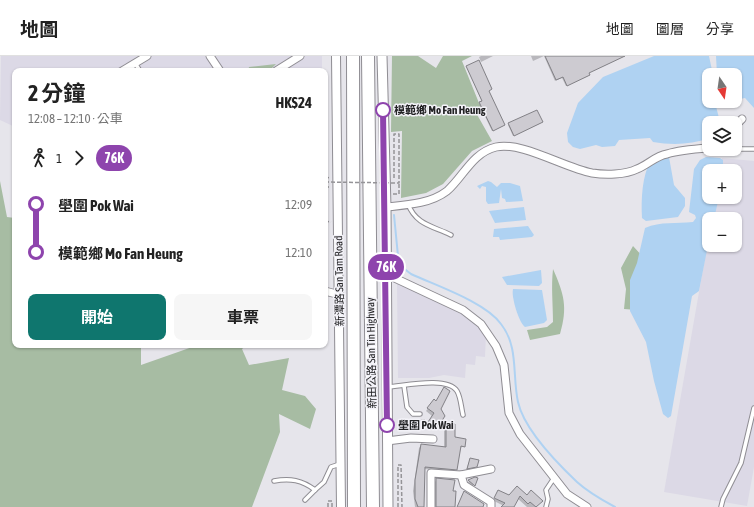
<!DOCTYPE html>
<html lang="zh-TW">
<head>
<meta charset="utf-8">
<style>
	:root { --surface:#fff; --page:#f6f6f6; --text:#222; --muted:#767676; --line:#e0e0e0; --accent:#0f766e }
	body { margin:0; font-family:"Asap Condensed","Noto Sans TC",sans-serif; background:var(--page); color:var(--text); height:100vh; display:flex; flex-direction:column; font-size:15px; white-space:nowrap }
	* { box-sizing:border-box; margin:0 }
	p { font-size:13px; color:var(--muted) }
	.icon { flex:none; width:22px; height:22px; fill:none; stroke:currentColor; stroke-width:2; stroke-linecap:round; stroke-linejoin:round }
	.map { position:relative; flex:1; overflow:hidden }
	.side { position:absolute; left:12px; top:12px; width:316px; height:280px; display:flex; flex-direction:column; background:var(--surface); border-radius:8px; box-shadow:0 1px 3px #0004 }
	.side>* { flex:none }
	.badge { padding:0 8px; border-radius:13px; font-size:14px; line-height:26px }
	.needle { width:26px; rotate:167deg }
	.buttons { position:absolute; left:702px; top:12px; display:grid; gap:8px }
	.buttons a { display:grid; place-items:center; width:40px; height:40px; border-radius:8px; background:var(--surface); box-shadow:0 1px 3px #0004; font-size:20px }
	.map>.badge { position:absolute; translate:-50% -50%; box-shadow:0 0 0 2px #fff }
	.legs { display:flex; align-items:center; gap:6px; height:44px; padding:0 16px; font-size:13px }
	.legs p { margin-inline-start:auto }
	.overview { display:flex; align-items:center; justify-content:space-between; height:68px; padding:0 16px }
	h1 { font-size:22px; font-weight:700; line-height:30px }
	.primary-button { display:flex; gap:8px; margin-top:auto; padding:8px 16px }
	.primary-button a { flex:1; height:46px; border-radius:8px; background:var(--accent); color:#fff; font-size:16px; font-weight:700; line-height:46px; text-align:center }
	.primary-button a+a { background:var(--page); color:var(--text) }
	ul { padding:0 16px; list-style:none }
	li { display:flex; align-items:center; gap:14px; height:48px; font-size:15px }
	li i { display:grid; place-items:center; width:6px; height:100%; margin:0 5px; background:currentColor }
	li i::after { content:''; width:10px; height:10px; margin:-5px; border:3px solid; border-radius:50%; background:var(--surface) }
	li p { margin-inline-start:auto }
	li:first-child i { background:linear-gradient(#0000 50%,currentColor 0) }
	li:last-child i { background:linear-gradient(currentColor 50%,#0000 0) }
	header { display:flex; align-items:center; gap:24px; box-sizing:border-box; height:56px; padding:0 20px; background:var(--surface); border-bottom:1px solid var(--line) }
	header strong { font-size:19px }
	nav { display:flex; gap:22px; margin-inline-start:auto; font-size:14px }
	.map>svg:first-child { display:block }
	.built { fill:#dcd9e6 }
	.green { fill:#a7bca3 }
	.water { fill:#afd2f2 }
	.shadow { fill:#0003 }
	.lines { fill:none; stroke-linecap:round; stroke-linejoin:round }
	.stream { stroke:#afd2f2; stroke-width:2 }
	.building { fill:#cdcbd1; stroke:#828186 }
	.service-casing { stroke:#8f8d93; stroke-width:5.5 }
	.minor-casing { stroke:#8f8d93; stroke-width:9 }
	.tertiary-casing { stroke:#8f8d93; stroke-width:10 }
	.secondary-casing { stroke:#8f8d93; stroke-width:11 }
	.motorway-casing { stroke:#8f8d93; stroke-width:14 }
	.path { stroke:#959498; stroke-width:1.5; stroke-dasharray:4 2; stroke-linecap:butt }
	.service { stroke:#fff; stroke-width:3.5 }
	.minor { stroke:#fff; stroke-width:7 }
	.tertiary { stroke:#fff; stroke-width:8 }
	.secondary { stroke:#fff; stroke-width:9 }
	.motorway { stroke:#fff; stroke-width:12 }
	.path-bridge { stroke:#959498; stroke-width:1.5; stroke-dasharray:4 2; stroke-linecap:butt }
	.line-1-casing { stroke:#fff; stroke-width:9 }
	.line-1 { stroke:#8e44ad; stroke-width:6 }
	.stop-1-dot { fill:#fff; stroke:#8e44ad; stroke-width:2 }
	.labels { text-anchor:middle; stroke-width:3; stroke-linejoin:round; paint-order:stroke }
	.stop-label { font-size:11px; font-weight:bold; fill:#222224; stroke:#f3f2f8; text-anchor:start }
	.street-label { font-size:11px; fill:#222224; stroke:#f3f2f8 }
</style>
</head>
<body>
<header>
<strong>地圖</strong>
<nav><a>地圖</a><a>圖層</a><a>分享</a></nav>
</header>
<div class="map">
<svg width="754" height="451" viewBox="0 0 754 451">
	<rect width="100%" height="100%" fill="#e6e5eb"/>
	<!-- built -->
	<g class="built">
		<path d="M1 0H322V15H15V71L0 64Z"/>
		<path d="M722 102 754 105V411L747 450 664 436 709 179V189H735V163H712L716 141H735V115H720Z"/>
		<path d="M397 226 462 255 480 269 486 278 485 301 476 300 475 309 466 308 465 322 444 319 429 322H398Z"/>
	</g>
	<!-- green -->
	<g class="green">
		<path d="M392 0H418L436 12 443 0H472L462 5 481 52 475 55 492 85 472 95 443 128 426 137 401 142 402 75 391 76Z"/>
		<path d="M276 8 269 15H248L249 11Z"/>
		<path d="M0 125 7 161 15 162V289H141V309L198 289H247L242 293 249 309 289 302 282 334 305 340 316 353 310 373 279 358 280 376 252 451H0Z"/>
		<path d="M633 190 644 202 637 254 624 253 626 233 621 212Z"/>
		<path d="M553 213C564 238 568 251 560 278L530 284 527 274 547 271 553 266C553 248 551 231 553 213Z"/>
	</g>
	<!-- water -->
	<g class="water">
		<path d="M654 0H709L713 19H709V45H716C715 53 720 59 719 67H709V82C691 89 671 89 653 86L650 82 619 84 615 90 602 91 596 89 580 93 573 91 568 86 567 77 578 47 603 21Z"/>
		<path d="M716 0H754V52L745 42 735 44V19H717Z"/>
		<path d="M665 101H669L674 129 685 142V150L678 161 646 165 642 162C641 142 642 121 651 103Z"/>
		<path d="M706 101 720 102 723 104V115H709V141H719L714 163H709V184L699 235 692 240 671 360 668 362 663 358 654 325 646 286 630 255V224L637 207 645 172C661 165 676 168 693 166L696 162 695 159 689 156 694 113 700 104Z"/>
		<path d="M488 125 491 126 497 131 501 127H510L520 130 523 145 506 146 505 143 502 142 501 133 499 147 488 148 486 145V131L482 130 480 133 477 130Z"/>
		<path d="M524 151 526 164 495 167 489 155Z"/>
		<path d="M528 170 534 179 532 181 500 184 499 181H493L494 173Z"/>
		<path d="M541 214 542 227 539 230 507 229 502 221Z"/>
		<path d="M513 233 542 234 547 264 544 267 525 271C519 267 511 241 513 233Z"/>
	</g>
	<!-- shadow -->
	<g class="shadow">
		<path d="M493 0 481 6 479 1 481 0Z"/>
		<path d="M531 0H624L588 17V20L566 30 562 22 555 25 544 0 533 5Z"/>
		<path d="M467 11 503 70 492 75 479 48 482 46Z"/>
		<path d="M541 67 513 80 508 69 509 68Z"/>
		<path d="M436 346 440 353 436 371 434 373 426 369 432 360 426 355 432 347Z"/>
		<path d="M413 366 424 370 422 373H411V368Z"/>
		<path d="M446 369 454 382 464 390 460 392 456 413 454 416 424 413 423 451H415L413 435 419 392 421 389 444 392V371Z"/>
		<path d="M470 403 476 410 474 413 466 414Z"/>
		<path d="M475 422 476 423 472 431 466 427Z"/>
		<path d="M437 423 452 436 454 451H434L435 426Z"/>
		<path d="M498 435 509 440H527L542 445 536 451H527L517 442 512 451H502L504 450 494 445Z"/>
		<path d="M464 436 479 451H457Z"/>
	</g>
	<g class="lines">
		<!-- stream -->
		<path class="stream" d="M394 159 398 200 402 211 411 218C437 230 485 246 501 268 519 291 512 319 518 346 524 373 557 407 577 426 588 436 602 444 615 451"/>
	</g>
	<!-- building -->
	<g class="building">
		<path d="M545 0H625L589 17 590 19 567 30 563 21 556 24Z"/>
		<path d="M479 4 492 33 489 35 505 69 493 75 479 46 482 45 466 10Z"/>
		<path d="M537 54 543 66 514 80 508 67Z"/>
		<path d="M444 331 450 335 441 353 445 360 437 372 428 366 434 357 427 352 434 343 436 345Z"/>
		<path d="M425 364V371H413V365Z"/>
		<path d="M446 368H455V381L466 383 465 391 461 390 457 414 425 411 424 451H418L415 443V424L421 388 446 391Z"/>
		<path d="M470 402 479 404 477 411 467 413Z"/>
		<path d="M475 421 478 422 475 430 468 424Z"/>
		<path d="M436 422 455 424 453 435H456L455 451H436Z"/>
		<path d="M517 430 527 439 531 434 543 445 536 451 530 446 528 448 520 440 514 451H501L505 447 494 442 498 434 509 439Z"/>
		<path d="M464 435 484 448 483 451H457Z"/>
	</g>
	<g class="lines">
		<defs>
			<g id="service">
				<path d="M135 7 140 15"/>
				<path d="M723 93H754"/>
				<path d="M408 148C416 169 433 170 451 179"/>
				<path d="M404 330 407 351 413 358H420"/>
				<path d="M388 331C404 330 447 320 457 335 461 342 461 351 463 359"/>
				<path d="M274 425C290 422 302 424 315 434L324 426 331 411 340 408"/>
				<path d="M305 444 315 434"/>
				<path d="M546 451 548 443 546 434 554 422"/>
				<path d="M721 451 723 443 741 407 754 352"/>
			</g>
			<g id="minor">
				<path d="M210 0 220 15"/>
				<path d="M122 15 147 0"/>
				<path d="M276 15 300 0"/>
				<path d="M735 70 742 63"/>
				<path d="M386 151C406 149 430 148 447 135 464 120 472 97 496 91 521 85 565 112 592 117 605 119 625 119 637 113 648 109 655 100 667 98 680 94 695 93 709 92"/>
				<path d="M386 218 463 254 481 268 496 290 504 309 509 357 520 378 567 438 587 451"/>
				<path d="M325 235 340 239"/>
				<path d="M387 385 411 382 433 383"/>
				<path d="M461 419 464 429 491 446V451"/>
				<path d="M431 451V417L461 419 491 413"/>
			</g>
			<path id="tertiary" d="M336 0 341 451"/>
			<path id="secondary" d="M382 0 386 151 388 451"/>
			<g id="motorway">
				<path d="M353 0 354 451"/>
				<path d="M368 0 373 451"/>
			</g>
		</defs>
		<!-- service casing -->
		<use href="#service" class="service-casing"/>
		<!-- minor casing -->
		<use href="#minor" class="minor-casing"/>
		<!-- tertiary casing -->
		<use href="#tertiary" class="tertiary-casing"/>
		<!-- secondary casing -->
		<use href="#secondary" class="secondary-casing"/>
		<!-- motorway casing -->
		<use href="#motorway" class="motorway-casing"/>
		<!-- path -->
		<g class="path">
			<path d="M325 121 330 122"/>
			<path d="M325 131H331"/>
			<path d="M393 138H399V127"/>
			<path d="M325 165 331 166"/>
			<path d="M328 451V445H332V451"/>
			<path d="M398 451V409H401L402 451"/>
		</g>
		<!-- service -->
		<use href="#service" class="service"/>
		<!-- minor -->
		<use href="#minor" class="minor"/>
		<!-- tertiary -->
		<use href="#tertiary" class="tertiary"/>
		<!-- secondary -->
		<use href="#secondary" class="secondary"/>
		<!-- motorway -->
		<use href="#motorway" class="motorway"/>
		<!-- path-bridge -->
		<path class="path-bridge" d="M325 126 399 127V78H394V122"/>
	</g>
	<g class="lines">
		<defs>
			<path id="line-1" d="M383 54 387 369"/>
		</defs>
		<!-- line-1 casing -->
		<use href="#line-1" class="line-1-casing"/>
		<!-- line-1 -->
		<use href="#line-1" class="line-1"/>
	</g>
	<!-- markers -->
	<g class="stop-1-dot">
		<circle cx="383" cy="54" r="7"/>
		<circle cx="387" cy="369" r="7"/>
	</g>
	<g class="labels">
		<!-- stop labels -->
		<g class="stop-label">
			<text x="394" y="58">模範鄉 Mo Fan Heung</text>
			<text x="398" y="373">壆圍 Pok Wai</text>
		</g>
		<!-- street labels -->
		<g class="street-label">
			<text transform="translate(339 225) rotate(-91)" y="4">新潭路 San Tam Road</text>
			<text transform="translate(371 297) rotate(-91)" y="4">新田公路 San Tin Highway</text>
		</g>
	</g>
</svg>
<div class="buttons">
<a><svg class="needle" viewBox="-14 -14 28 28"><path d="M0-13l5 13h-10z" fill="#e53935"/><path d="M0 13l5-13h-10z" fill="#767676"/></svg></a>
<a><svg class="icon" aria-label="layers" viewBox="0 0 24 24"><path d="M12 4l9 5-9 5-9-5zM3 14l9 5 9-5"/></svg></a>
<a>+</a>
<a>−</a>
</div>
<b class="badge" style="left:386px;top:211px;background:#8e44ad;color:#fff">76K</b>
<section class="side">
<div class="overview"><div><h1>2 分鐘</h1><p>12:08 – 12:10 · 公車</p></div><b>HK$24</b></div>
<div class="legs"><svg class="icon" aria-label="walk" viewBox="0 0 24 24"><circle cx="13" cy="4" r="2"/><path d="M13 8l-2 6 4 7M11 14l-3 7M7 12l3-4h3l4 4"/></svg>1<svg class="icon" aria-label="forward" viewBox="0 0 24 24"><path d="M9 5l7 7-7 7"/></svg><b class="badge" style="background:#8e44ad;color:#fff">76K</b></div>
<ul>
<li><i style="color:#8e44ad"></i><b>壆圍 Pok Wai</b><p>12:09</p></li>
<li><i style="color:#8e44ad"></i><b>模範鄉 Mo Fan Heung</b><p>12:10</p></li>
</ul>
<div class="primary-button"><a>開始</a><a>車票</a></div>
</section>
</div>
</body>
</html>
